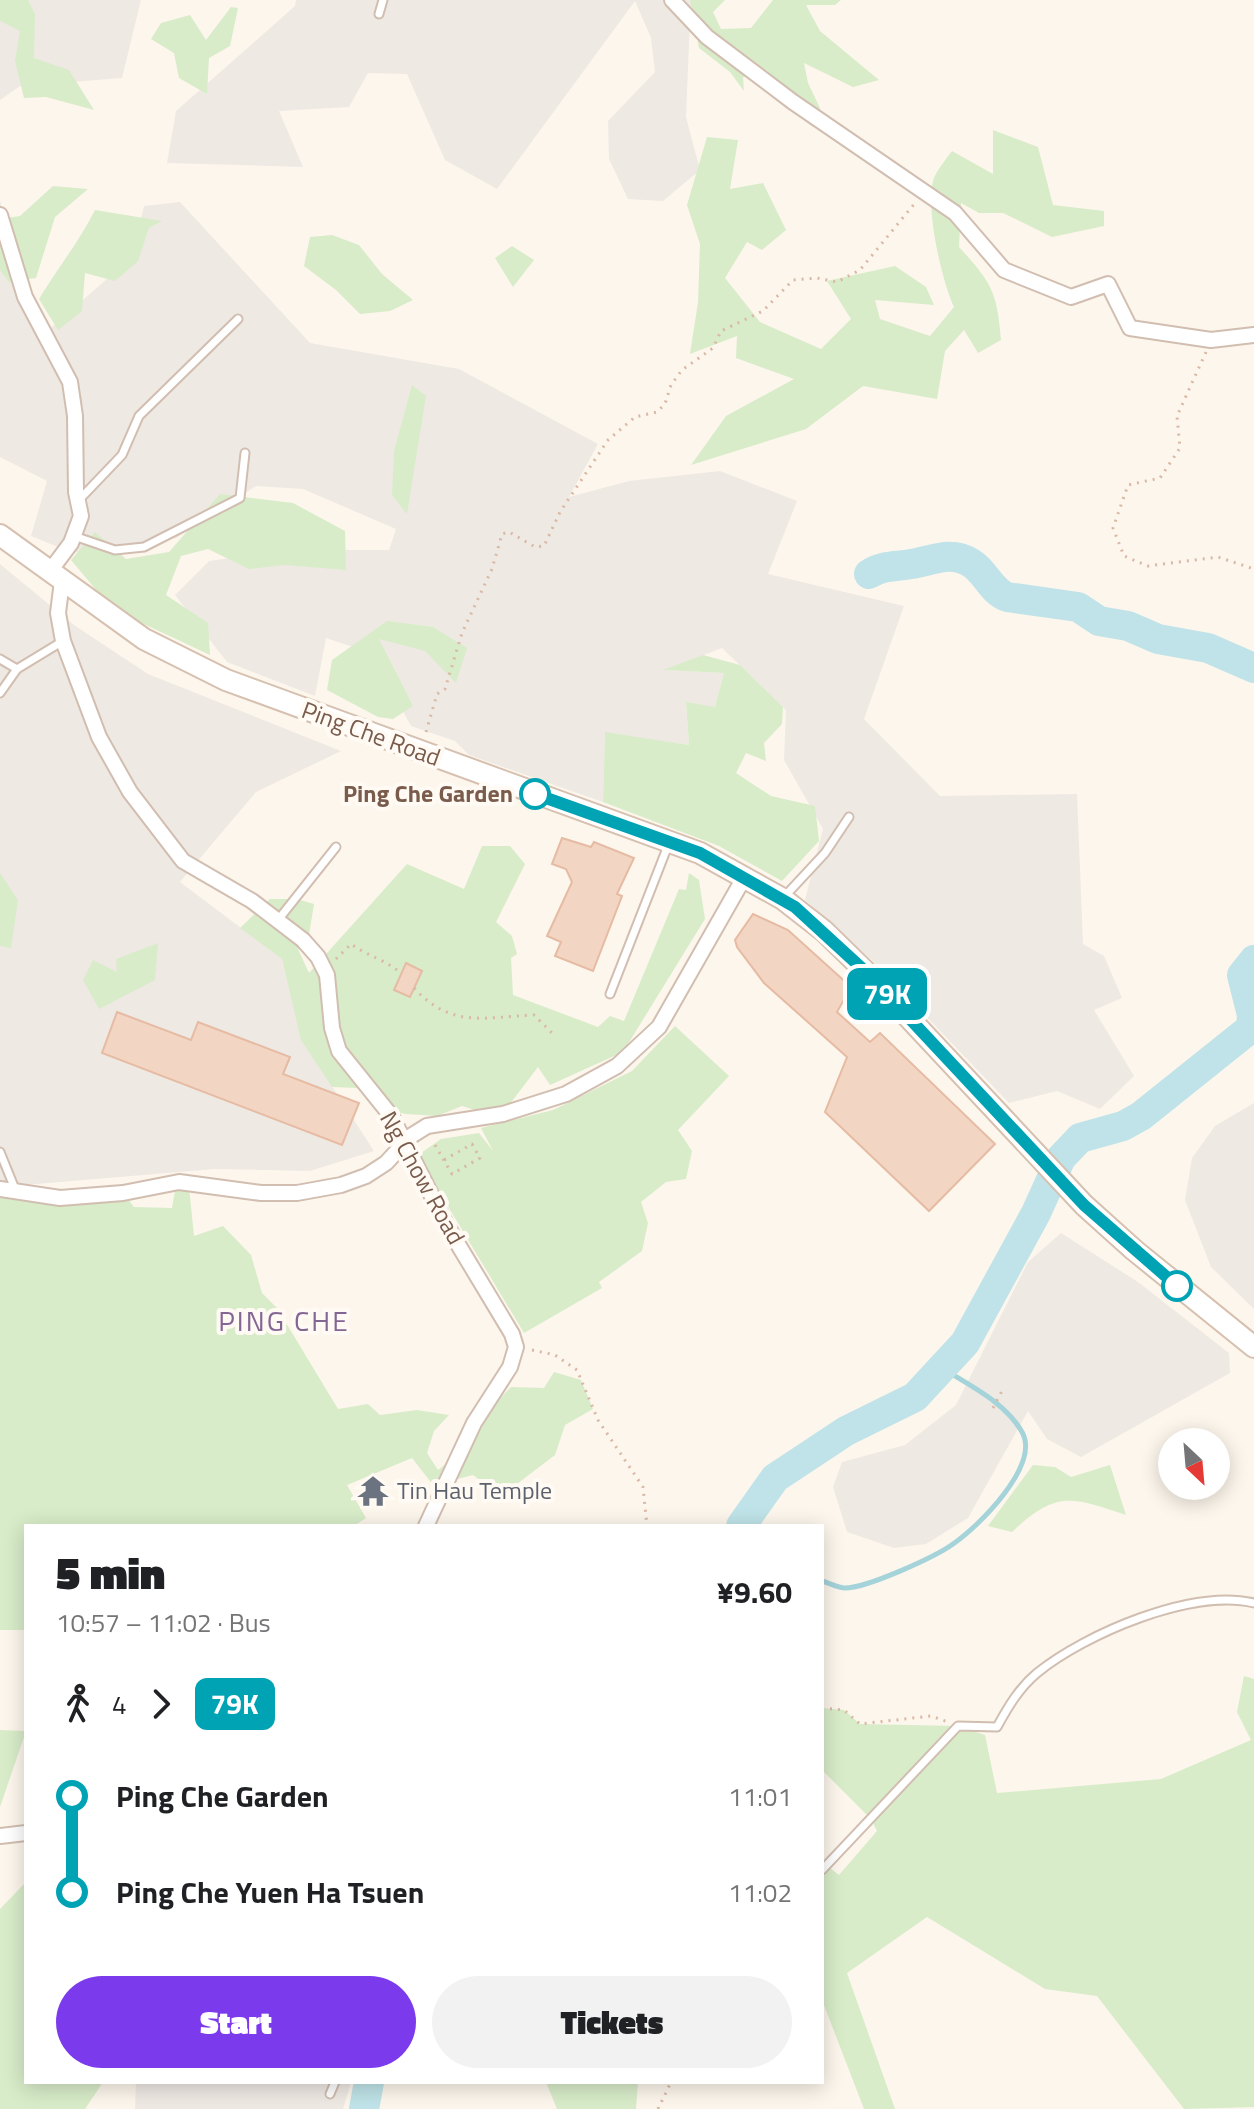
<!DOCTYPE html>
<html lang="en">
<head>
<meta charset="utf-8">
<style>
	:root { --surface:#fff; --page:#f2f2f2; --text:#202124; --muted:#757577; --accent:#7c3aed }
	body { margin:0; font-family:"Titillium Web",sans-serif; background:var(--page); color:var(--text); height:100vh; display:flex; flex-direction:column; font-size:30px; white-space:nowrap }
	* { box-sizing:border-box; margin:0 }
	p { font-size:26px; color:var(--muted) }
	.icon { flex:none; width:44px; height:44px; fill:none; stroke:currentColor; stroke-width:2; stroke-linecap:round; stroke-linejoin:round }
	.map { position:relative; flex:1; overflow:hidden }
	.side { position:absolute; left:24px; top:1524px; width:800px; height:560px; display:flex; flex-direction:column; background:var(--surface); border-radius:0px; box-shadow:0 4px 20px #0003 }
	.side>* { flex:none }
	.badge { padding:0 16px; border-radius:12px; font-size:28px; line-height:52px }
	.needle { width:52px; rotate:154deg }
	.tools { position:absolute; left:1158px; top:1428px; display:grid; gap:16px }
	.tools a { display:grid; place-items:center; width:72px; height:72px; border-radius:50%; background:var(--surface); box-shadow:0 4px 20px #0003; font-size:40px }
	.map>.badge { position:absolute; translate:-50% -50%; box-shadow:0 0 0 4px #fff }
	.legs { display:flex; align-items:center; gap:12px; height:88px; padding:0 32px; font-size:26px }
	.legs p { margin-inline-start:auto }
	.overview { display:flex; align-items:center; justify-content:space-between; height:136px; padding:0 32px }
	h1 { font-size:44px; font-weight:800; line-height:60px }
	.button { display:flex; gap:16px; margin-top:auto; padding:16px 32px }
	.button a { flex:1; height:92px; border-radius:48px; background:var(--accent); color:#fff; font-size:32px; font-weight:800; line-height:92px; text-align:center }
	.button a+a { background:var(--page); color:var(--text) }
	ul { padding:0 32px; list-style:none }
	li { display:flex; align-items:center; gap:28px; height:96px; font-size:30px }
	li i { display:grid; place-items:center; width:12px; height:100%; margin:0 10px; background:currentColor }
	li i::after { content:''; width:20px; height:20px; margin:-10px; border:6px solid; border-radius:50%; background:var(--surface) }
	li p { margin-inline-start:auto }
	li:first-child i { background:linear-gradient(#0000 50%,currentColor 0) }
	li:last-child i { background:linear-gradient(currentColor 50%,#0000 0) }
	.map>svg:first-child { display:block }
	.industrial { fill:#efe9e4 }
	.green { fill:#d8ecc9 }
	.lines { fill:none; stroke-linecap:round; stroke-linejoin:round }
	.stream { stroke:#a5d3da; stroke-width:5 }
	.river { stroke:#bfe3e8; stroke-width:30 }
	.building { fill:#f3d5c3; stroke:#e6bba3; stroke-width:2 }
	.lane-casing { stroke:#d1beb0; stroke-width:11 }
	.street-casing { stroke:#d1beb0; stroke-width:18 }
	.secondary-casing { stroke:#d6c0b0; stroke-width:24 }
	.path { stroke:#d9b8a5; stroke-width:3; stroke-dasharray:2 6; stroke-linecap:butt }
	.lane { stroke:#fff; stroke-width:7 }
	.street { stroke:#fff; stroke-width:14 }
	.secondary { stroke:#fff; stroke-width:20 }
	.line-1-casing { stroke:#fff; stroke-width:18 }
	.line-1 { stroke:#00a3b4; stroke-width:12 }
	.stop-1-dot { fill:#fff; stroke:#00a3b4; stroke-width:4 }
	.labels { text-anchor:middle; stroke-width:8; stroke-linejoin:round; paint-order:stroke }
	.street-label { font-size:24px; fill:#7a5c4d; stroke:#fffaf3 }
	.stop-label { font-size:24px; font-weight:bold; fill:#7a5c4d; stroke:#fffaf3; text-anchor:end }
	.worship-label { font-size:24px; fill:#5b616d; stroke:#fffaf3; text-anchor:start }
	.quarter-label { font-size:28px; letter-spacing:2px; fill:#846695; stroke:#fffaf3 }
</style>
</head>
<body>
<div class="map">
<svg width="1254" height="2109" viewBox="0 0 1254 2109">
	<rect width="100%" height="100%" fill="#fdf6ec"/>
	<!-- industrial -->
	<g class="industrial">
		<path d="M0 0H141L122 78 20 86 0 100Z"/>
		<path d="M296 0H708L690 19 686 117 700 170 663 201 628 199 609 159 608 121 655 72 651 38 635 1 497 189 445 160 407 74 368 73 349 107 279 111 303 167 167 163 176 111 295 6Z"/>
		<path d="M0 200 14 261 45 333 131 258 144 206 180 202 310 343 459 369 598 444 569 497 629 481 720 471 797 501 768 574 904 606 864 719 940 796 1077 794 1083 944 1104 956 1122 998 1094 1010 1134 1076 1100 1109 1057 1091 1009 1103 876 964 805 900 823 829 784 760 786 710 722 648 665 670 724 673 715 708 686 703 689 745 605 733 603 802 469 755 455 741 411 726 371 653 326 638 315 696 227 662 175 595 209 561 287 550H389L396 529 303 489 256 486 176 538 73 553 31 536 47 481 0 457Z"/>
		<path d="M0 564 74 625 148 674 341 751 256 792 180 882 282 959 302 1040 374 1151 310 1171 215 1169 0 1187Z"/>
		<path d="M1254 1103V1309L1211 1267 1185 1200 1192 1158 1215 1126Z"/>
		<path d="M1061 1233 1138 1282 1229 1353 1230 1373 1081 1457 1047 1439 1028 1411 968 1518 926 1544 894 1548 847 1532 833 1487 842 1462 905 1445 956 1405 1028 1262Z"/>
		<path d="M136 2082H351L343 2109H135Z"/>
	</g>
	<!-- green -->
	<g class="green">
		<path d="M0 0H28L35 14 34 58 69 70 94 110 46 97 24 98 15 61 20 31 0 21Z"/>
		<path d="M690 0H725L713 12 721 29 751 28 773 0H841L835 5H806L820 31 879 80 853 87 804 63 808 83 820 108 813 127 780 102 767 70 743 77 744 91 730 72 699 48Z"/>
		<path d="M231 7 238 8 230 46 209 58 207 94 179 78 174 53 151 39 161 23 190 15 206 40Z"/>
		<path d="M993 130 1038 147 1053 205 1104 211V226L1052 237 1003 213H979L961 203 959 247C992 283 997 292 1001 340L978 353 964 330 945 351 937 399 863 386 806 429 691 465 726 416 794 379 736 358 737 336 690 354 698 302 700 244 687 205 707 137 738 140 730 189 763 183 786 230 762 250 747 242 725 278 760 322 821 349 851 319 827 281 895 266 926 287 934 305 875 300 880 319 930 336 954 307C942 282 924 204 934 178 938 169 946 159 952 151L993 174Z"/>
		<path d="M53 186 88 189 55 217 36 278 9 282 0 270V219L20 216Z"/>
		<path d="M95 210 162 221 149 228 138 261 115 281 85 273 82 311 58 330 39 299C57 269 79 242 95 210Z"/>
		<path d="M332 235 359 245 382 274 413 300 390 311 360 314 336 290 304 266 310 237Z"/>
		<path d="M512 246 534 260 513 287 495 258Z"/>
		<path d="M412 385 426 396 407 514 392 495 394 451Z"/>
		<path d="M220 494 293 503 345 531 346 570 284 565 249 569 208 549 181 556 166 595 208 623 210 655 112 609 71 560 95 532 126 559 169 552Z"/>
		<path d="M387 621 433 627 467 648 456 683 425 651 379 639 413 706 393 719 378 717 327 690 332 660Z"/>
		<path d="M703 655 740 665 783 707 782 724 764 743 766 761 746 753 736 773 771 796 815 806 819 841 782 881 719 846 603 802 605 732 689 745 686 702 715 707 724 673 663 670Z"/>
		<path d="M482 846H510L525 864 496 922 512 936 517 954 511 958 513 995 598 1027 610 1016 624 1021 679 889 686 890 689 873 699 880 705 919 623 1052 550 1085 538 1067 503 1113 488 1114 462 1106 437 1116 406 1114 391 1111 357 1088 332 1087 301 1040 282 959 240 928 270 899H297L314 904 308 941 298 949 309 973 407 864 464 889Z"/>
		<path d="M0 873 18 900 11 948 0 946Z"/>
		<path d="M158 943 155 980 99 1009 83 980 93 960 117 972 116 959Z"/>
		<path d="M675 1026 729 1076 678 1130 692 1151 686 1179 666 1182 641 1202 648 1223 642 1251 599 1282 602 1288 524 1333 422 1163 421 1153 441 1139 479 1133 493 1151 481 1128 553 1110 632 1071Z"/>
		<path d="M176 1185 189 1187 194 1236 223 1226 251 1255 262 1293 277 1308 338 1409 368 1404 380 1415 417 1410 449 1415 434 1431 427 1453 438 1470C469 1447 484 1413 511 1387L544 1388 554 1372 581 1380 593 1409 565 1425 555 1455 501 1496 473 1475 433 1485 412 1458 347 1485 366 1518 354 1526H26V1630H0V1192L123 1193 134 1207 172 1208Z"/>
		<path d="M1033 1465 1055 1467 1071 1477 1110 1465 1126 1515C1071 1497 1057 1490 1012 1532L988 1526Z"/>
		<path d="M1244 1676 1254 1679V2107L1184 2109 1097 1996 1045 1989 927 1917 847 1973 895 2109H864L822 2000V1870L826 1865 839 1875 877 1831 871 1819 822 1770V1708L844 1710 860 1724 958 1726 985 1735 997 1793 1161 1779 1251 1740 1237 1712Z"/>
		<path d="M0 1730 26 1731 0 1807Z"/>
		<path d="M26 1882V2082H103L85 2109H0V1909Z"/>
		<path d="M546 2082H638L636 2109H557Z"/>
	</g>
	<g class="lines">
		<!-- stream -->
		<path class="stream" d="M822 1581C829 1583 839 1588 845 1588 867 1588 935 1557 953 1544 978 1527 1041 1465 1022 1432 1005 1402 970 1386 942 1368"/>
		<!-- river -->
		<g class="river">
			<path d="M869 574C883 565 895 567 911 564 932 561 950 550 971 563 986 572 990 590 1007 597L1078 607 1099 621 1128 626 1158 639 1208 648 1254 668"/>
			<path d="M741 1526 775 1478 846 1431 915 1397 965 1343 1036 1213 1061 1158 1080 1138 1123 1126 1141 1116 1251 1028 1252 1015 1242 975 1254 960"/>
			<path d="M364 2109 369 2082"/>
		</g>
	</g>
	<!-- building -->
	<g class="building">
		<path d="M562 838 591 847 594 842 634 858 617 894 622 896 593 971 555 956 561 942 547 936 572 882 566 869 552 864Z"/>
		<path d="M753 914 788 930 851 987 837 1012 870 1042 880 1033 995 1144 929 1211 825 1112 847 1057 764 983 737 947 735 940Z"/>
		<path d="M406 963 422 971 410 997 394 990Z"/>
		<path d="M117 1012 191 1040 198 1022 290 1057 283 1074 359 1103 342 1145 102 1053Z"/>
	</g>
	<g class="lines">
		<defs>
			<g id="lane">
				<path d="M379 14 383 0"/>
				<path d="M78 501 122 455 139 416 238 319"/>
				<path d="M74 536 115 550 144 547 240 498 245 453"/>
				<path d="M0 659 17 669"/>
				<path d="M0 693 17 669 63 641"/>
				<path d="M785 896 825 853 849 817"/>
				<path d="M278 920 336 847"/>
				<path d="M610 994 669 843"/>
				<path d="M0 1152 15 1189"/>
				<path d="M822 1870 958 1726 997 1727C1008 1707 1019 1688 1037 1673 1085 1634 1192 1588 1254 1603"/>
				<path d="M330 2094 335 2082"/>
			</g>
			<g id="street">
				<path d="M672 0 707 37 793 102 955 213 1004 270 1071 297 1108 284 1130 328 1211 340 1254 335"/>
				<path d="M0 215 25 297 70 382 75 416 76 492 81 516 71 543 50 571"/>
				<path d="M62 581 58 613 63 641 99 737 130 792 183 861 252 901 303 940 318 957 327 975 332 1028 339 1051 392 1117 447 1226 512 1334 516 1347 510 1367 474 1423 426 1526"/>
				<path d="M0 1189 60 1198 123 1193 179 1182 261 1193H297L341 1185 366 1176 386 1163 411 1136 427 1126 503 1114 566 1094 617 1066 659 1027 745 876"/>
				<path d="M0 1836 26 1833"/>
			</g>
			<path id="secondary" d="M0 535 144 639 226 680 700 853 783 899 824 931 867 973 1084 1205 1134 1250 1254 1347"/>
		</defs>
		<!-- lane casing -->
		<use href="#lane" class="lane-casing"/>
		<!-- street casing -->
		<use href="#street" class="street-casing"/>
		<!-- secondary casing -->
		<use href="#secondary" class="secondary-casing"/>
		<!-- path -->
		<g class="path">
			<path d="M1206 352 1177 416 1180 448 1160 478 1128 485 1113 528 1124 556 1148 566 1218 557 1254 569"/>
			<path d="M426 732 437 694 445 689 462 633 492 569 502 534 509 532 535 547 544 546 560 512 608 440 635 417 657 412 665 404 671 385 682 370 713 348 721 331 763 311 793 280 817 278 837 282 860 270 915 203"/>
			<path d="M336 959 351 944C367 956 391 962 401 974"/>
			<path d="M414 988C452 1029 484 1017 534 1015L553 1034"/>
			<path d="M435 1145 452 1174 480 1158 472 1144 444 1160"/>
			<path d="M532 1350 555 1355 577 1370 598 1420 643 1487 647 1526"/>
			<path d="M993 1408 1002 1391"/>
			<path d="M822 1708 844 1710 860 1724 931 1716 948 1722"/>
			<path d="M658 2109 671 2082"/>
		</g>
		<!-- lane -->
		<use href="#lane" class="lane"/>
		<!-- street -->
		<use href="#street" class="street"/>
		<!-- secondary -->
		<use href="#secondary" class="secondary"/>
	</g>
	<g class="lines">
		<defs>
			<path id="line-1" d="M535 794 700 853 795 907 867 973 1084 1205 1177 1286"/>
		</defs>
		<!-- line-1 casing -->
		<use href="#line-1" class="line-1-casing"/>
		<!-- line-1 -->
		<use href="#line-1" class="line-1"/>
	</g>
	<!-- icons -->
	<defs>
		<symbol id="temple-bare" viewBox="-9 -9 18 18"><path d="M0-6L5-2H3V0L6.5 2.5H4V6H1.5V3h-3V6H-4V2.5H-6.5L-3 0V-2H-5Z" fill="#6b7280" stroke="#fffaf3" stroke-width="2.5" paint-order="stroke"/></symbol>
	</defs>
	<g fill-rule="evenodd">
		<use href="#temple-bare" x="351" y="1469" width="44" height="44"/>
	</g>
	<!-- markers -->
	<g class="stop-1-dot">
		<circle cx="535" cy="794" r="14"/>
		<circle cx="1177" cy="1286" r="14"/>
	</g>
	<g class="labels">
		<!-- street labels -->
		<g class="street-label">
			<text transform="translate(371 734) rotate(20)" y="8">Ping Che Road</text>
			<text transform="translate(422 1178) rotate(61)" y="8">Ng Chow Road</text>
		</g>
		<!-- stop labels -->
		<g class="stop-label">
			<text x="513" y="802">Ping Che Garden</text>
		</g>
		<!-- worship labels -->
		<g class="worship-label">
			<text x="397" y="1499">Tin Hau Temple</text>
		</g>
		<!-- quarter labels -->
		<g class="quarter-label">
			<text x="284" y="1331">PING CHE</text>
		</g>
	</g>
</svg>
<div class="tools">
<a><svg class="needle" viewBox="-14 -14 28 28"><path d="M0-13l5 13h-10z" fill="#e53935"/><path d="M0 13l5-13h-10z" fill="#757577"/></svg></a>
</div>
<b class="badge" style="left:887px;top:994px;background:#00a3b4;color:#fff">79K</b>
<section class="side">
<div class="overview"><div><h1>5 min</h1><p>10:57 – 11:02 · Bus</p></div><b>¥9.60</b></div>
<div class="legs"><svg class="icon" aria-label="walk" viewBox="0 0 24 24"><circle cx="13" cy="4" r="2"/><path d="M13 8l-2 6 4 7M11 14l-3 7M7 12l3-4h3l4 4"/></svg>4<svg class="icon" aria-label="forward" viewBox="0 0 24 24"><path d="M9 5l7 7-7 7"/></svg><b class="badge" style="background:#00a3b4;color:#fff">79K</b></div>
<ul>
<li><i style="color:#00a3b4"></i><b>Ping Che Garden</b><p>11:01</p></li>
<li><i style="color:#00a3b4"></i><b>Ping Che Yuen Ha Tsuen</b><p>11:02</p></li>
</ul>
<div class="button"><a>Start</a><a>Tickets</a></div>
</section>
</div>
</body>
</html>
